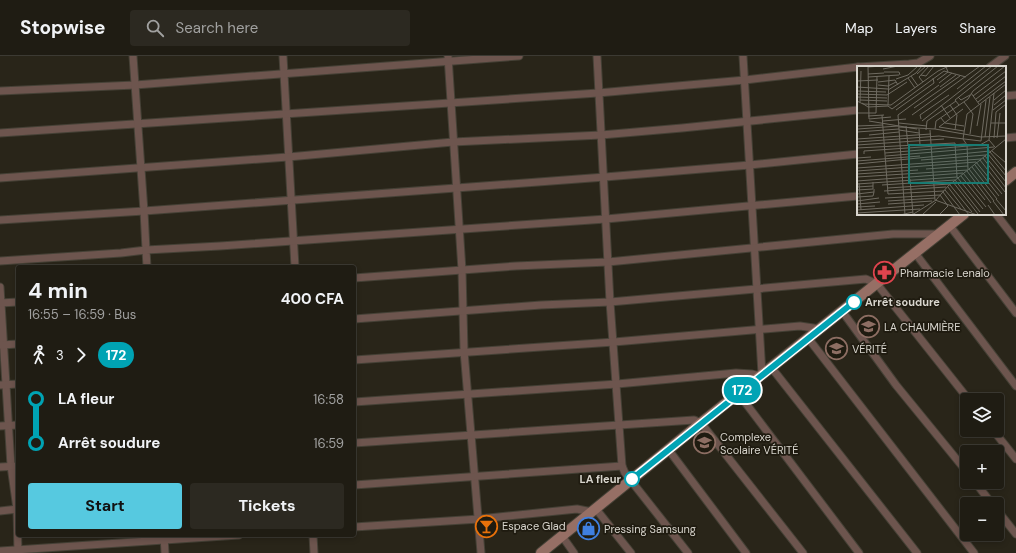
<!DOCTYPE html>
<html lang="en">
<head>
<meta charset="utf-8">
<style>
	:root { --surface:#1f1c13; --page:#2c2921; --text:#f1f3f6; --muted:#a1a1a0; --line:#3c3a33; --accent:#56c9e0 }
	body { margin:0; font-family:"DM Sans",sans-serif; background:var(--page); color:var(--text); height:100vh; display:flex; flex-direction:column; font-size:15px; white-space:nowrap }
	* { box-sizing:border-box; margin:0 }
	p { font-size:13px; color:var(--muted) }
	.icon { flex:none; width:22px; height:22px; fill:none; stroke:currentColor; stroke-width:2; stroke-linecap:round; stroke-linejoin:round }
	.map { position:relative; flex:1; overflow:hidden }
	.details { position:absolute; left:16px; top:209px; width:340px; height:272px; display:flex; flex-direction:column; background:var(--surface); border-radius:4px; box-shadow:0 2px 6px #0003,0 0 0 1px var(--line) }
	.details>* { flex:none }
	.badge { padding:0 8px; border-radius:13px; font-size:14px; line-height:26px }
	.fabs { position:absolute; left:960px; top:337px; display:grid; gap:8px }
	.fabs a { display:grid; place-items:center; width:44px; height:44px; border-radius:4px; background:var(--surface); box-shadow:0 2px 6px #0003,0 0 0 1px var(--line); font-size:20px }
	.map>.badge { position:absolute; translate:-50% -50%; box-shadow:0 0 0 2px #fff }
	.legs { display:flex; align-items:center; gap:6px; height:44px; padding:0 12px; font-size:13px }
	.legs p { margin-inline-start:auto }
	.headline { display:flex; align-items:center; justify-content:space-between; height:68px; padding:0 12px }
	h1 { font-size:22px; font-weight:700; line-height:30px }
	.button { display:flex; gap:8px; margin-top:auto; padding:8px 12px }
	.button a { flex:1; height:46px; border-radius:4px; background:var(--accent); color:#111; font-size:16px; font-weight:700; line-height:46px; text-align:center }
	.button a+a { background:var(--page); color:var(--text) }
	ul { padding:0 12px; list-style:none }
	li { display:flex; align-items:center; gap:14px; height:44px; font-size:15px }
	li i { display:grid; place-items:center; width:6px; height:100%; margin:0 5px; background:currentColor }
	li i::after { content:''; width:10px; height:10px; margin:-5px; border:3px solid; border-radius:50%; background:var(--surface) }
	li p { margin-inline-start:auto }
	li:first-child i { background:linear-gradient(#0000 50%,currentColor 0) }
	li:last-child i { background:linear-gradient(currentColor 50%,#0000 0) }
	header { display:flex; align-items:center; gap:24px; box-sizing:border-box; height:56px; padding:0 20px; background:var(--surface); border-bottom:1px solid var(--line) }
	header strong { font-size:19px }
	nav { display:flex; gap:22px; margin-inline-start:auto; font-size:14px }
	.search { width:280px; height:36px; background:var(--page); display:flex; align-items:center; gap:10px; box-sizing:border-box; padding:0 14px; border-radius:4px; color:var(--muted); font-size:15px }
	.map>svg:first-child { display:block }
	.lines { fill:none; stroke-linecap:round; stroke-linejoin:round }
	.minor-casing { stroke:#454136; stroke-width:9 }
	.secondary-casing { stroke:#454136; stroke-width:12 }
	.minor { stroke:#6d554e; stroke-width:7 }
	.secondary { stroke:#966f65; stroke-width:10 }
	.line-1-casing { stroke:#fff; stroke-width:9 }
	.line-1 { stroke:#00a3b4; stroke-width:6 }
	.stop-1-dot { fill:#fff; stroke:#00a3b4; stroke-width:2 }
	.labels { text-anchor:middle; stroke-width:3.5; stroke-linejoin:round; paint-order:stroke }
	.poi-label { font-size:11px; fill:#d8d5cd; stroke:#1f1b10; text-anchor:start }
	.stop-label { font-size:11px; font-weight:bold; fill:#d8d5cd; stroke:#1f1b10; text-anchor:start }
	.inset-road { fill:none; stroke:#6f6b61; stroke-width:1 }
	.view { fill:#197b73; fill-opacity:0.15; stroke:#197b73; stroke-width:2 }
	.inset-edge { fill:none; stroke:#d8d5cd; stroke-width:2 }
</style>
</head>
<body>
<header>
<strong>Stopwise</strong>
<div class="search"><svg class="icon" aria-label="search" viewBox="0 0 24 24"><circle cx="10" cy="10" r="6"/><path d="M15 15l6 6"/></svg>Search here</div>
<nav><a>Map</a><a>Layers</a><a>Share</a></nav>
</header>
<div class="map">
<svg width="1016" height="497" viewBox="0 0 1016 497">
	<rect width="100%" height="100%" fill="#292519"/>
	<g class="lines">
		<defs>
			<g id="minor">
				<path d="M283 0 295 211"/>
				<path d="M448 0 462 214 464 295 481 497"/>
				<path d="M597 0 610 246 622 410 625 417 688 497"/>
				<path d="M743 0 762 318"/>
				<path d="M858 11 909 8 918 7 930 0"/>
				<path d="M990 11 1005 0"/>
				<path d="M0 35 135 29 519 0"/>
				<path d="M1005 40 1016 39"/>
				<path d="M0 77 598 37 745 24 858 11"/>
				<path d="M1005 82 1016 81"/>
				<path d="M0 122 288 101 453 86 601 79 682 72 858 54"/>
				<path d="M996 158 1016 184"/>
				<path d="M0 164 144 155 133 0"/>
				<path d="M950 170 1016 257"/>
				<path d="M915 197 1016 330"/>
				<path d="M0 205 121 197 146 194 144 155 605 121 750 109 858 98"/>
				<path d="M147 211 146 194 220 190 606 163 858 140"/>
				<path d="M354 222 516 210 608 206 893 178H939"/>
				<path d="M0 231 11 410 17 453 18 497"/>
				<path d="M0 247 18 246"/>
				<path d="M842 255 896 329 967 416"/>
				<path d="M354 263 541 249 610 246 866 223 877 228 969 344"/>
				<path d="M808 282 974 497"/>
				<path d="M0 289 18 288"/>
				<path d="M354 304 614 286 800 270 820 273"/>
				<path d="M771 311 917 497"/>
				<path d="M0 329 18 328"/>
				<path d="M738 337 859 497"/>
				<path d="M354 346 617 328 736 317 752 318 760 320"/>
				<path d="M0 370 18 369"/>
				<path d="M993 374 1016 403"/>
				<path d="M354 387 694 364 701 367 803 497"/>
				<path d="M668 393 746 497"/>
				<path d="M0 411 18 410"/>
				<path d="M975 426 992 448"/>
				<path d="M354 429 622 410"/>
				<path d="M596 453 631 497"/>
				<path d="M997 454 1016 478"/>
				<path d="M0 455 18 453"/>
				<path d="M354 471 479 463 577 453 592 456"/>
				<path d="M164 479 165 497"/>
				<path d="M313 479 314 497"/>
				<path d="M562 480 574 497"/>
				<path d="M0 495 239 479"/>
			</g>
			<g id="secondary">
				<path d="M1005 125 1016 116"/>
				<path d="M541 497 701 367 964 158"/>
			</g>
		</defs>
		<!-- minor casing -->
		<use href="#minor" class="minor-casing"/>
		<!-- secondary casing -->
		<use href="#secondary" class="secondary-casing"/>
		<!-- minor -->
		<use href="#minor" class="minor"/>
		<!-- secondary -->
		<use href="#secondary" class="secondary"/>
	</g>
	<g class="lines">
		<defs>
			<path id="line-1" d="M632 423 854 246"/>
		</defs>
		<!-- line-1 casing -->
		<use href="#line-1" class="line-1-casing"/>
		<!-- line-1 -->
		<use href="#line-1" class="line-1"/>
	</g>
	<!-- icons -->
	<defs>
		<symbol id="pharmacy-ring" viewBox="-11 -11 22 22"><circle r="9.5" fill="#1f1b10" stroke="#e0444e" stroke-width="1.5"/><path d="M-2-6h4v4h4v4h-4v4h-4v-4h-4v-4h4Z" fill="#e0444e"/></symbol>
		<symbol id="school-ring" viewBox="-11 -11 22 22"><circle r="9.5" fill="#1f1b10" stroke="#8d6e63" stroke-width="1.5"/><path d="M0-5L7-2L0 1L-7-2ZM-4 1L0 2.5L4 1V4Q0 6-4 4Z" fill="#8d6e63"/></symbol>
		<symbol id="bar-ring" viewBox="-11 -11 22 22"><circle r="9.5" fill="#1f1b10" stroke="#e8710a" stroke-width="1.5"/><path d="M-6-5H6L.8 .8V4.5H3.5V6h-7V4.5H-.8V.8Z" fill="#e8710a"/></symbol>
		<symbol id="shop-ring" viewBox="-11 -11 22 22"><circle r="9.5" fill="#1f1b10" stroke="#3f7fe0" stroke-width="1.5"/><path d="M-5-2.5h2.3a2.7 3.5 0 0 1 5.4 0H5L5.5 6h-11ZM-1.5-2.5h3a1.5 2.3 0 0 0-3 0Z" fill="#3f7fe0"/></symbol>
	</defs>
	<g fill-rule="evenodd">
		<use href="#pharmacy-ring" x="872" y="204" width="25" height="25"/>
		<use href="#school-ring" x="856" y="258" width="25" height="25"/>
		<use href="#school-ring" x="824" y="280" width="25" height="25"/>
		<use href="#school-ring" x="692" y="374" width="25" height="25"/>
		<use href="#bar-ring" x="474" y="458" width="25" height="25"/>
		<use href="#shop-ring" x="576" y="460" width="25" height="25"/>
	</g>
	<!-- markers -->
	<g class="stop-1-dot">
		<circle cx="854" cy="246" r="7"/>
		<circle cx="632" cy="423" r="7"/>
	</g>
	<g class="labels">
		<!-- poi labels -->
		<g class="poi-label">
			<text x="900" y="221">Pharmacie Lenalo</text>
			<text x="884" y="275">LA CHAUMIÈRE</text>
			<text x="852" y="297">VÉRITÉ</text>
			<text x="720" y="385">Complexe<tspan x="720" dy="13">Scolaire VÉRITÉ</tspan></text>
			<text x="502" y="474">Espace Glad</text>
			<text x="604" y="477">Pressing Samsung</text>
		</g>
		<!-- stop labels -->
		<g class="stop-label">
			<text x="865" y="250">Arrêt soudure</text>
			<text x="621" y="427" text-anchor="end">LA fleur</text>
		</g>
	</g>
	<!-- overview -->
	<g transform="translate(857 10)">
		<rect width="149" height="149" fill="#292519"/>
		<path class="inset-road" d="M11 0 12 53 34 51M11 1 25 0M26 3 41 0M87 5 109 11M27 6H42L43 9M11 8 27 7M60 8 69 0M64 9 69 10 77 0M54 10 61 20M11 11 42 9M51 12 58 22M39 13 51 9 61 0M80 14 91 6 89 1M0 15 21 14M21 16 38 14 41 19M66 16 62 11 72 0M82 17 95 7M21 19 31 20 39 16M0 21 31 23M83 21 99 9M100 23 129 0M31 24 59 7 65 0M0 25 29 26M114 27 122 38M137 27 132 74 138 81M0 28 30 29 50 16M116 30 149 5M0 31 30 32M101 31 104 34 113 29M119 33 149 10M3 34 30 35M137 34 149 24M0 35 6 38 34 39 81 5 92 0M3 36 4 5M107 36 116 48 113 68M121 36 149 15M5 37 11 41 31 40M31 39 32 10M84 39 93 52M93 39 100 49 98 64M102 39 98 34 141 0M137 39 149 29M31 40 35 43 87 5M57 42 103 10M39 44 77 17 76 12M136 44 149 34M0 47H19L20 10M25 49 31 128 87 125M55 49 123 0M11 50 27 49M84 52 88 57 107 60M64 53 63 49 92 29M12 55 60 63M26 55 49 53M65 55 135 0M42 57 70 60M134 57H149M0 60 26 59M49 60 51 80M120 60 124 38M42 61 78 63 124 71 149 70M82 61 106 43M82 61 107 65M1 63 41 60M62 63 63 79M78 63 79 55 111 33 116 25 148 0M42 64 62 67M69 64 70 55 99 35M73 64 78 134 120 149M0 66 42 63M12 69 42 66M128 71 133 31M137 72 139 46 149 38M140 72 143 47M0 73 74 68M0 76 82 70 124 75 129 34M0 79 87 73M0 82 98 77 100 111 126 143M135 85 149 97M133 86 149 105M28 87 123 79 132 74M7 88V85L108 78M131 88 149 110M29 90 137 81M128 90 149 116M0 92 14 91M126 92 149 122M64 94 129 89M123 94 148 126M0 95 63 90M0 98 133 85M118 99 142 130M115 101 140 133M0 102 124 93M69 103 111 100M111 103 110 79 106 73 110 48 149 18M112 103 137 135M0 105 119 96 145 128M110 105 134 137M0 108 61 104M104 110 129 141M0 111 111 104M53 113 56 148M98 114 123 146M0 115 106 107 128 134M96 116 121 148M2 117 4 144M0 118 100 111M25 119 98 114M93 119 115 146M0 121 16 120M91 121 112 149M31 122 93 118M0 124 16 123V116M88 124 104 143M27 125 89 121M86 126 103 149M0 128 17 126V123M0 131 16 130 17 126M28 132 83 129M139 133 149 145M0 135 22 132M31 135 78 132M136 135 147 149M0 138 23 136M31 138 75 135M131 139 138 149M0 141 18 140M0 144 67 139M0 147 63 143M43 149 56 146M48 149 41 49 82 19M55 149 79 134 91 120 149 73M65 149 79 136M82 149 91 140 83 129"/>
		<path class="view" d="M52 79H131V117H52Z"/>
		<rect width="149" height="149" class="inset-edge"/>
	</g>
</svg>
<div class="fabs">
<a><svg class="icon" aria-label="layers" viewBox="0 0 24 24"><path d="M12 4l9 5-9 5-9-5zM3 14l9 5 9-5"/></svg></a>
<a>+</a>
<a>−</a>
</div>
<b class="badge" style="left:742px;top:334px;background:#00a3b4;color:#fff">172</b>
<section class="details">
<div class="headline"><div><h1>4 min</h1><p>16:55 – 16:59 · Bus</p></div><b>400 CFA</b></div>
<div class="legs"><svg class="icon" aria-label="walk" viewBox="0 0 24 24"><circle cx="13" cy="4" r="2"/><path d="M13 8l-2 6 4 7M11 14l-3 7M7 12l3-4h3l4 4"/></svg>3<svg class="icon" aria-label="forward" viewBox="0 0 24 24"><path d="M9 5l7 7-7 7"/></svg><b class="badge" style="background:#00a3b4;color:#fff">172</b></div>
<ul>
<li><i style="color:#00a3b4"></i><b>LA fleur</b><p>16:58</p></li>
<li><i style="color:#00a3b4"></i><b>Arrêt soudure</b><p>16:59</p></li>
</ul>
<div class="button"><a>Start</a><a>Tickets</a></div>
</section>
</div>
</body>
</html>
